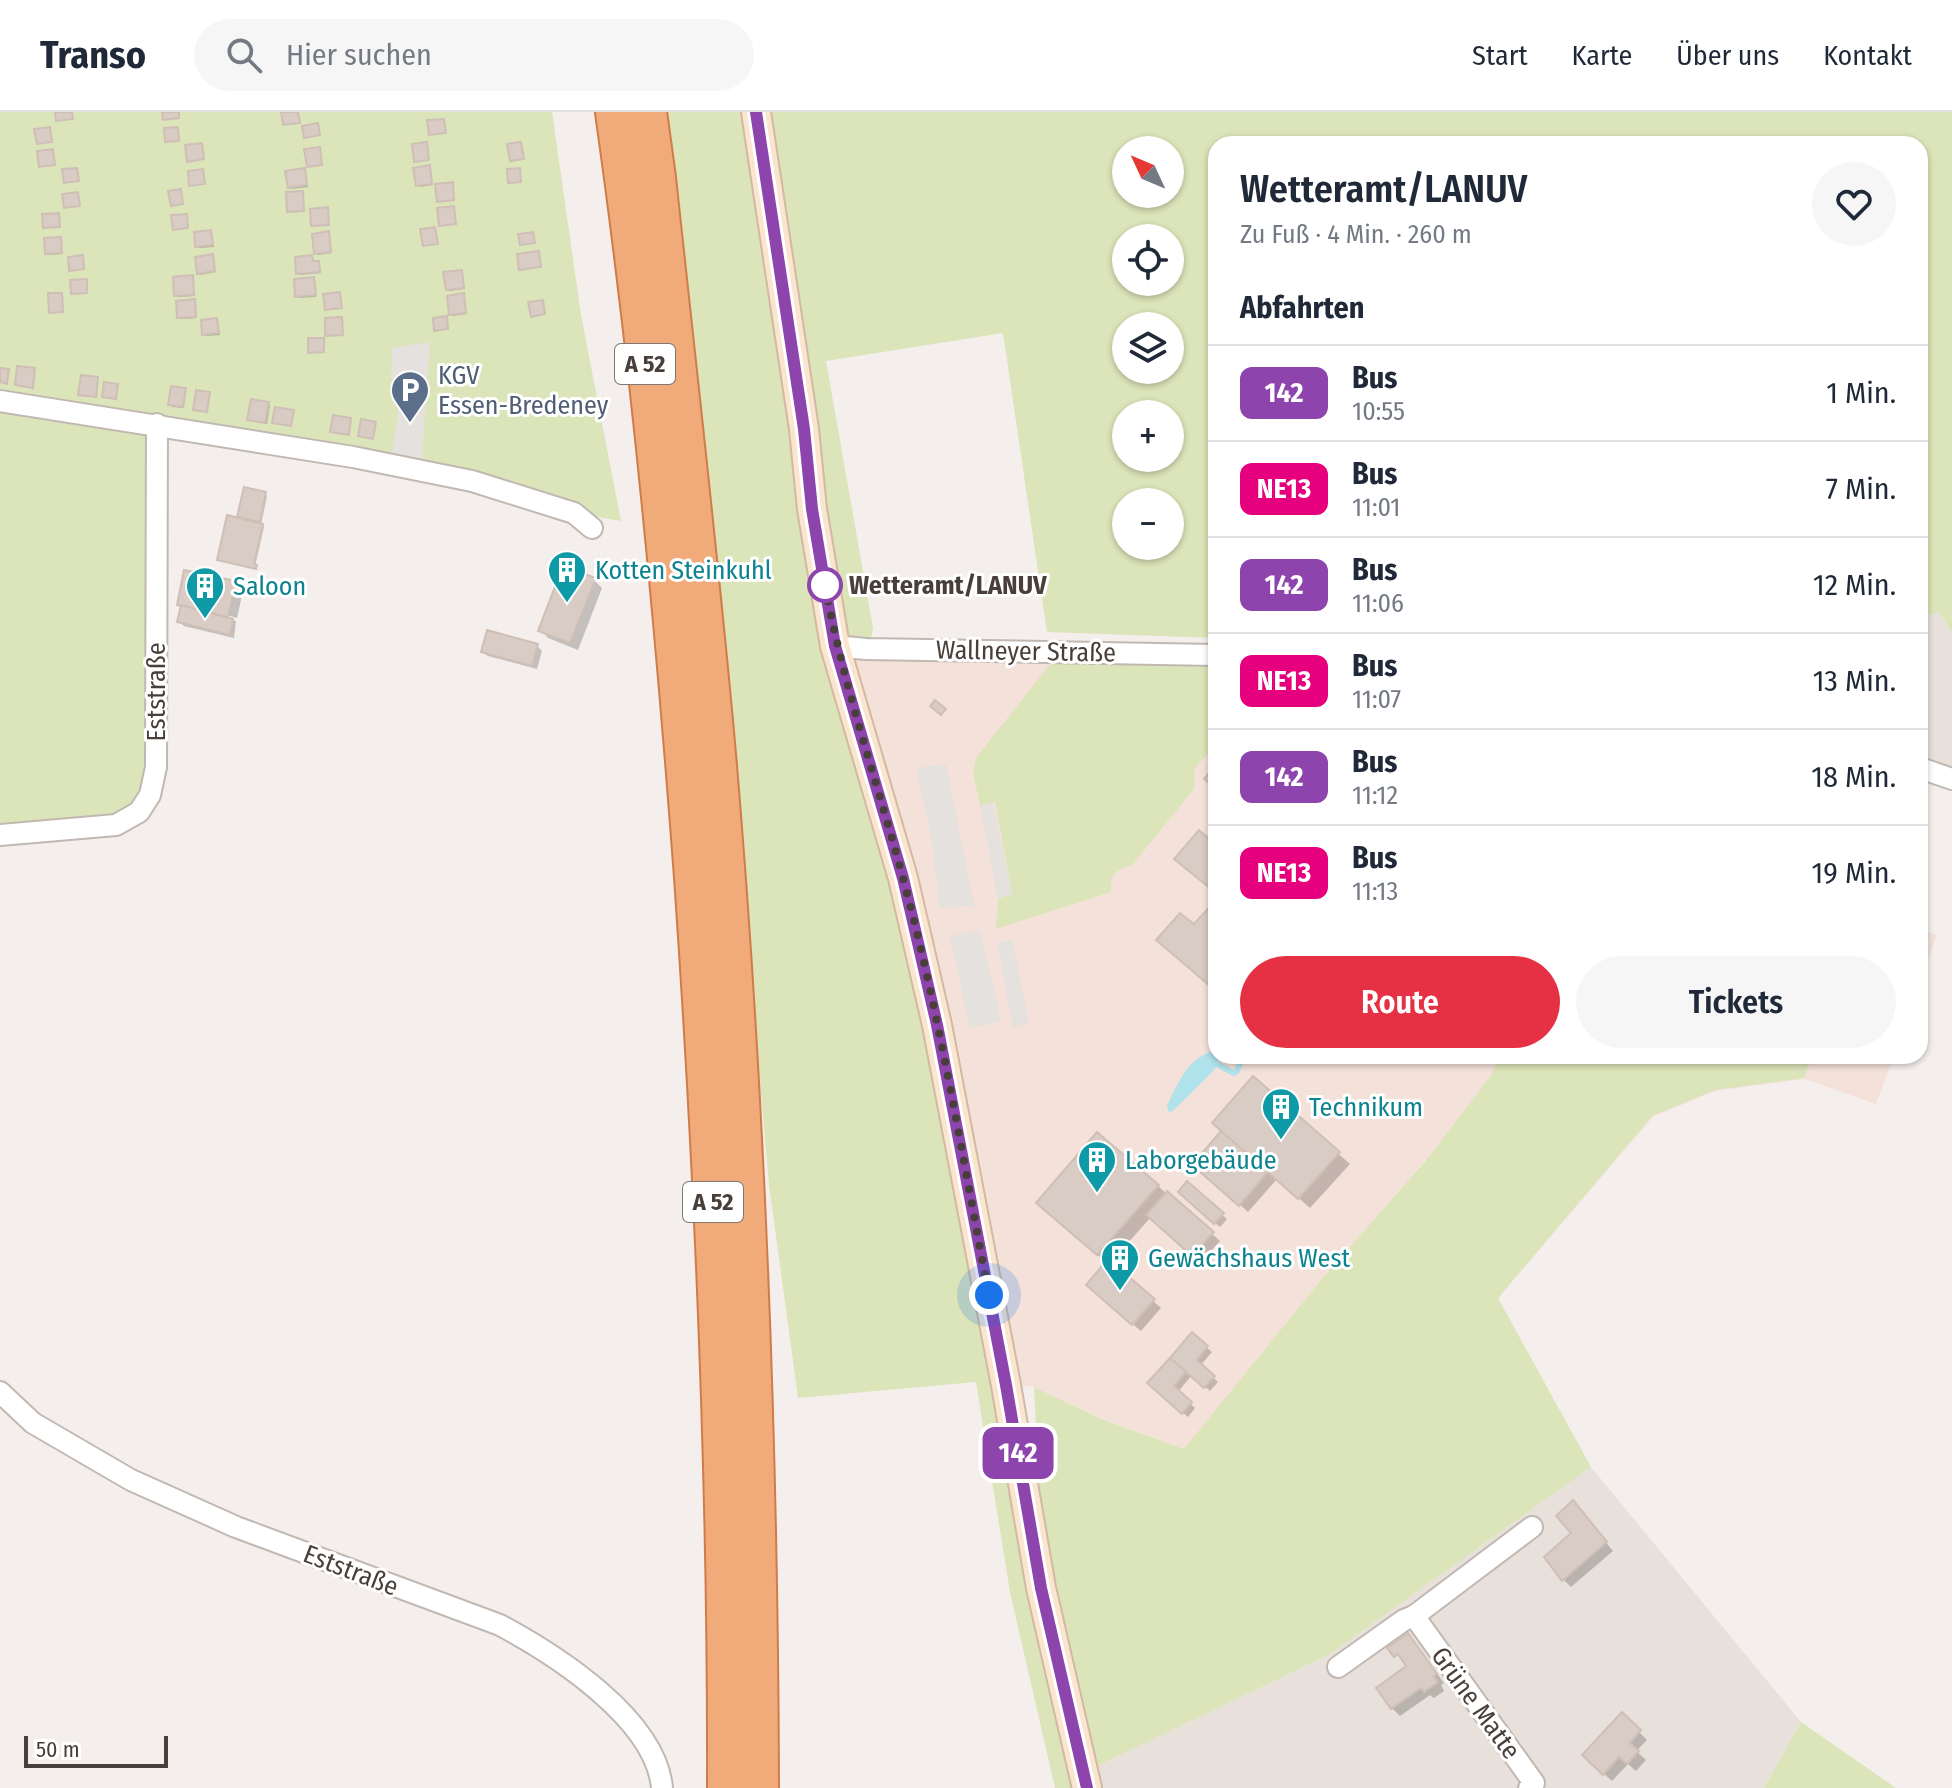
<!DOCTYPE html>
<html lang="de">
<head>
<meta charset="utf-8">
<style>
	:root { --surface:#fff; --page:#f6f6f7; --text:#1f2937; --muted:#747a83; --line:#e0e1e3; --accent:#e63145 }
	body { margin:0; font-family:"Fira Sans Condensed",sans-serif; background:var(--page); color:var(--text); height:100vh; display:flex; flex-direction:column; font-size:30px; white-space:nowrap }
	* { box-sizing:border-box; margin:0 }
	p { font-size:26px; color:var(--muted) }
	.icon { flex:none; width:44px; height:44px; fill:none; stroke:currentColor; stroke-width:2; stroke-linecap:round; stroke-linejoin:round }
	.map { position:relative; flex:1; overflow:hidden }
	.details { position:absolute; left:1208px; top:24px; width:720px; height:928px; display:flex; flex-direction:column; background:var(--surface); border-radius:24px; box-shadow:0 2px 6px #0004 }
	.details>* { flex:none }
	.badge { padding:0 16px; border-radius:12px; font-size:28px; line-height:52px }
	.needle { width:52px; rotate:314deg }
	.fabs { position:absolute; left:1112px; top:24px; display:grid; gap:16px }
	.fabs a { display:grid; place-items:center; width:72px; height:72px; border-radius:50%; background:var(--surface); box-shadow:0 2px 6px #0004; font-size:40px }
	.scale { position:absolute; left:24px; bottom:20px; width:144px; box-sizing:border-box; padding-left:8px; border:4px solid #483f3a; border-top:0; font-size:22px; line-height:28px; white-space:nowrap; color:#483f3a; -webkit-text-stroke:6px #fff; paint-order:stroke }
	.you { position:absolute; width:40px; height:40px; margin:-20px; border:6px solid #fff; border-radius:50%; background:#1a73e8; box-shadow:0 0 0 12px #1a73e833 }
	.map>.badge { position:absolute; translate:-50% -50%; box-shadow:0 0 0 4px #fff }
	h2 { padding:0 32px; font-size:30px; line-height:72px }
	.round { display:grid; place-items:center; flex:none; width:84px; height:84px; border-radius:42px; background:var(--page) }
	.headline { display:flex; align-items:center; justify-content:space-between; height:136px; padding:0 32px }
	h1 { font-size:38px; font-weight:600; line-height:60px }
	.cta { display:flex; gap:16px; margin-top:auto; padding:16px 32px }
	.cta a { flex:1; height:92px; border-radius:48px; background:var(--accent); color:#fff; font-size:32px; font-weight:600; line-height:92px; text-align:center }
	.cta a+a { background:var(--page); color:var(--text) }
	ul { padding:0; list-style:none }
	li { display:flex; align-items:center; gap:24px; height:96px; padding:0 32px; border-top:2px solid var(--line) }
	li div { flex:1 }
	li b { display:block; font-size:30px }
	li em { font-style:normal }
	li .badge { min-width:88px; font-weight:700; text-align:center }
	header { display:flex; align-items:center; gap:48px; box-sizing:border-box; height:112px; padding:0 40px; background:var(--surface); border-bottom:2px solid var(--line) }
	header strong { font-size:38px }
	nav { display:flex; gap:44px; margin-inline-start:auto; font-size:28px }
	.search { width:560px; height:72px; background:var(--page); display:flex; align-items:center; gap:20px; box-sizing:border-box; padding:0 28px; border-radius:44px; color:var(--muted); font-size:30px }
	.map>svg:first-child { display:block }
	.residential { fill:#e8e0da }
	.commercial { fill:#f4e2da }
	.green { fill:#dce4b9; fill-rule:evenodd }
	.parking { fill:#e4e1df }
	.water { fill:#afe2eb }
	.shadow { fill:#0003 }
	.lines { fill:none; stroke-linecap:round; stroke-linejoin:round }
	.stream { stroke:#afe2eb; stroke-width:6 }
	.building { fill:#d8ccc5; stroke:#cfbfb6; stroke-width:2 }
	.street-casing { stroke:#c2b8b2; stroke-width:24 }
	.secondary-casing { stroke:#d2b9a2; stroke-width:32 }
	.highway-casing { stroke:#d07c4a; stroke-width:40 }
	.street { stroke:#fff; stroke-width:20 }
	.secondary { stroke:#fae5d0; stroke-width:28 }
	.highway { stroke:#f1aa7a; stroke-width:36 }
	.line-casing { stroke:#fff; stroke-width:18 }
	.line { stroke:#8e44ad; stroke-width:12 }
	.walk { stroke:#483f3a; stroke-width:8; stroke-dasharray:0 14.4 }
	.stop-dot { fill:#fff; stroke:#8e44ad; stroke-width:4 }
	.labels { text-anchor:middle; stroke-width:6; stroke-linejoin:round; paint-order:stroke }
	.shield { fill:#fff; stroke:#7f7975; stroke-width:2 }
	.shield-label { font-size:24px; font-weight:bold; fill:#483f3a }
	.service-label { font-size:26px; fill:#4e5e75; stroke:#fff; text-anchor:start }
	.culture-label { font-size:26px; fill:#0d838f; stroke:#fff; text-anchor:start }
	.stop-label { font-size:26px; font-weight:bold; fill:#483f3a; stroke:#fff; text-anchor:start }
	.street-label { font-size:26px; fill:#483f3a; stroke:#fff }
</style>
</head>
<body>
<header>
<strong>Transo</strong>
<div class="search"><svg class="icon" aria-label="search" viewBox="0 0 24 24"><circle cx="10" cy="10" r="6"/><path d="M15 15l6 6"/></svg>Hier suchen</div>
<nav><a>Start</a><a>Karte</a><a>Über uns</a><a>Kontakt</a></nav>
</header>
<div class="map">
<svg width="1952" height="1676" viewBox="0 0 1952 1676">
	<rect width="100%" height="100%" fill="#f4efec"/>
	<!-- residential -->
	<g class="residential">
		<path d="M1939 500 1952 523V666L1920 656V505Z"/>
		<path d="M1591 1355 1801 1610 1764 1676H1088L1085 1660 1330 1542Z"/>
	</g>
	<!-- commercial -->
	<g class="commercial">
		<path d="M844 543 1216 546V944H1894L1876 992 1805 967 1715 979 1653 1005 1498 1186 1426 1047 1184 1337 1105 1308 1034 1275 999 1270Z"/>
		<path d="M1920 817 1937 823 1920 870Z"/>
	</g>
	<!-- green -->
	<g class="green">
		<path d="M0 0H552L581 203 621 409 575 401 421 358 429 230 402 273 391 352 0 288Z"/>
		<path d="M666 0H1952V522L1939 500 1920 505V32H1216V526L1047 520 1003 221 826 249 873 516 871 526 834 532 900 767 1085 1676H1055L1010 1480 976 1270 798 1286 769 1073 734 673ZM1126 38H1170V82H1126ZM1126 126H1170V170H1126ZM1126 214H1170V258H1126ZM1126 302H1170V346H1126ZM1126 390H1170V434H1126Z"/>
		<path d="M0 289 157 313 156 655 139 700 0 723Z"/>
		<path d="M1213 548 1216 549V633L1195 656 1194 677 1133 752 1118 758 1111 767V780L996 817 998 787 1012 781 995 690 980 693 973 661 976 646 1051 551Z"/>
		<path d="M1501 944H1812L1804 966 1715 978 1652 1004 1498 1186 1591 1355 1330 1542 1085 1660 1044 1476 1034 1275 1104 1308 1184 1337 1322 1167 1427 1047 1490 965Z"/>
		<path d="M1801 1610 1896 1676H1764Z"/>
	</g>
	<!-- parking -->
	<g class="parking">
		<path d="M430 230 421 358 391 352 402 273 391 266 392 236Z"/>
		<path d="M946 652 974 794 940 796 931 725 916 656Z"/>
		<path d="M993 691 1012 782 998 787 980 693Z"/>
		<path d="M980 818 1001 909 970 916 950 824Z"/>
		<path d="M1012 828 1029 911 1013 915 997 831Z"/>
	</g>
	<!-- water -->
	<path class="water" d="M1210 940 1216 941 1219 947 1215 957 1173 999 1169 1000 1167 994C1177 973 1187 948 1210 940Z"/>
	<!-- shadow -->
	<g class="shadow">
		<path d="M429 56 433 73 420 75 418 73Z"/>
		<path d="M304 58 308 75 292 77 290 75Z"/>
		<path d="M210 120 214 135 199 136 197 135Z"/>
		<path d="M328 121 332 141 318 143 316 141Z"/>
		<path d="M60 127 63 142 49 143 47 141Z"/>
		<path d="M212 144 216 160 201 163 199 161Z"/>
		<path d="M311 145 314 151 320 153 321 161 300 163 298 161Z"/>
		<path d="M461 160 465 177 449 179 447 177Z"/>
		<path d="M192 165 195 184 178 185 176 184Z"/>
		<path d="M313 167 316 185 299 186 297 184Z"/>
		<path d="M463 183 467 202 453 204 451 202Z"/>
		<path d="M194 189 197 206 181 207 179 205Z"/>
		<path d="M217 208 220 223 206 224 204 222Z"/>
		<path d="M34 258V277L17 273Z"/>
		<path d="M98 267 97 286 80 282Z"/>
		<path d="M185 278 184 296 172 295 170 293Z"/>
		<path d="M268 292 270 293 267 312 249 307Z"/>
		<path d="M245 378 267 384 261 413 264 415 255 454 258 458 219 447 238 408Z"/>
		<path d="M594 468 602 476 578 538 548 526 541 518Z"/>
		<path d="M235 471 243 479 237 506 208 498 207 502 236 509 234 526 184 514 179 509 183 496 179 492Z"/>
		<path d="M537 534 542 539 537 557 488 544 483 540Z"/>
		<path d="M1253 967 1350 1052 1310 1096 1277 1067 1248 1100 1195 1052 1224 1020Z"/>
		<path d="M1187 1072 1227 1107 1220 1115 1180 1080Z"/>
		<path d="M1158 1074 1220 1129 1201 1150 1151 1105 1110 1151 1161 1196 1141 1219 1096 1181 1107 1151 1049 1102Z"/>
		<path d="M1192 1223 1212 1240 1200 1254 1218 1270 1210 1279 1192 1263 1178 1280 1195 1296 1188 1305 1150 1271Z"/>
		<path d="M1580 1399 1613 1439 1571 1475 1563 1467Z"/>
		<path d="M1408 1524 1444 1571 1441 1573 1444 1579 1434 1586 1430 1583 1400 1604 1392 1596 1409 1554 1390 1536Z"/>
		<path d="M1622 1603 1647 1628 1636 1639 1646 1648 1636 1659 1628 1652 1612 1669 1584 1643Z"/>
	</g>
	<g class="lines">
		<!-- stream -->
		<path class="stream" d="M1217 952 1233 961 1237 959 1243 944"/>
	</g>
	<!-- building -->
	<g class="building">
		<path d="M55 0H72L73 7 56 9Z"/>
		<path d="M162 0H179V6L163 8Z"/>
		<path d="M281 0H298L300 11 283 13Z"/>
		<path d="M444 7 446 21 429 23 427 8Z"/>
		<path d="M318 11 320 23 304 26 302 14Z"/>
		<path d="M50 15 52 30 37 32 34 17Z"/>
		<path d="M178 15 179 29 165 30 164 16Z"/>
		<path d="M427 30 429 48 414 50 412 32Z"/>
		<path d="M521 30 524 47 510 49 507 32Z"/>
		<path d="M202 31 204 47 187 50 185 33Z"/>
		<path d="M320 35 322 53 307 55 304 37Z"/>
		<path d="M53 37 55 53 39 55 37 39Z"/>
		<path d="M430 53 432 72 416 74 413 56Z"/>
		<path d="M77 56 79 69 64 71 62 57Z"/>
		<path d="M305 56 307 73 288 76 285 59Z"/>
		<path d="M520 56 521 70 508 71 507 57Z"/>
		<path d="M203 57 205 72 189 74 188 59Z"/>
		<path d="M453 70 454 88 437 90 435 72Z"/>
		<path d="M181 77 183 92 171 94 168 79Z"/>
		<path d="M303 79 304 99 287 100 286 80Z"/>
		<path d="M78 80 80 94 64 96 62 82Z"/>
		<path d="M454 94 456 112 439 114 437 96Z"/>
		<path d="M328 95 329 113 311 114 310 97Z"/>
		<path d="M59 101 60 115 43 116 42 102Z"/>
		<path d="M187 102 188 116 173 118 171 103Z"/>
		<path d="M435 115 438 132 423 134 420 117Z"/>
		<path d="M211 118 213 133 195 135 194 120Z"/>
		<path d="M329 119 331 140 314 142 312 122Z"/>
		<path d="M533 120 535 131 520 133 518 122Z"/>
		<path d="M61 125 62 141 45 142 44 126Z"/>
		<path d="M539 139 541 155 519 158 517 142Z"/>
		<path d="M213 142 215 159 197 162 195 145Z"/>
		<path d="M83 143 84 157 69 159 68 145Z"/>
		<path d="M312 143 313 149H319L320 160 296 162 295 145Z"/>
		<path d="M462 158 464 176 446 178 443 160Z"/>
		<path d="M193 163 194 183 174 184 173 165Z"/>
		<path d="M314 165 316 183 295 185 294 167Z"/>
		<path d="M87 167V181L71 182 70 168Z"/>
		<path d="M340 180 342 196 325 198 323 182Z"/>
		<path d="M48 181H62L63 200 49 201Z"/>
		<path d="M464 181 466 201 449 203 447 184Z"/>
		<path d="M195 187 196 205 177 206 176 189Z"/>
		<path d="M543 188 545 202 531 205 528 190Z"/>
		<path d="M447 204 448 217 434 219 433 206Z"/>
		<path d="M342 205 343 223 325 224V206Z"/>
		<path d="M217 206 219 221 202 223 201 208Z"/>
		<path d="M308 226H324V240L308 241Z"/>
		<path d="M17 254 35 256 33 276 15 273Z"/>
		<path d="M0 256 9 257 7 272 0 270Z"/>
		<path d="M81 263 98 265 96 285 78 283Z"/>
		<path d="M104 270 118 272 116 287 102 285Z"/>
		<path d="M171 274 186 276 183 295 168 293Z"/>
		<path d="M196 278 210 280 207 300 193 298Z"/>
		<path d="M251 287 269 290 265 311 247 308Z"/>
		<path d="M275 295 294 298 291 314 272 311Z"/>
		<path d="M333 303 351 306 349 323 330 320Z"/>
		<path d="M361 307 376 310 373 327 358 324Z"/>
		<path d="M244 375 266 380 260 410 237 405Z"/>
		<path d="M227 403 263 412 254 452 257 453 256 457 217 448Z"/>
		<path d="M563 454 596 466 570 531 538 519Z"/>
		<path d="M184 458 236 469 228 505 177 493Z"/>
		<path d="M181 493 233 507 230 523 177 510Z"/>
		<path d="M487 518 538 532 532 554 481 540Z"/>
		<path d="M935 588 946 597 941 603 930 594Z"/>
		<path d="M1216 653V677L1204 667Z"/>
		<path d="M1199 718 1216 733V781L1174 747Z"/>
		<path d="M1216 788V879L1156 828 1180 801 1194 812Z"/>
		<path d="M1253 964 1340 1040 1298 1087 1212 1011Z"/>
		<path d="M1221 1019 1268 1060 1239 1094 1192 1053Z"/>
		<path d="M1097 1020 1159 1073 1097 1143 1036 1091Z"/>
		<path d="M1187 1069 1224 1101 1214 1112 1178 1080Z"/>
		<path d="M1167 1079 1214 1120 1192 1144 1146 1103Z"/>
		<path d="M1108 1147 1155 1187 1132 1213 1086 1173Z"/>
		<path d="M1192 1220 1208 1234 1197 1248 1215 1264 1204 1276 1170 1246Z"/>
		<path d="M1170 1246 1186 1260 1174 1274 1192 1290 1182 1302 1147 1271Z"/>
		<path d="M1573 1388 1607 1430 1562 1469 1544 1445 1571 1421 1556 1404Z"/>
		<path d="M1408 1521 1437 1562 1434 1564 1438 1570 1424 1580 1421 1576 1391 1597 1376 1576 1406 1554 1398 1542 1394 1545 1387 1536Z"/>
		<path d="M1622 1600 1641 1618 1630 1631 1639 1639 1627 1652 1619 1645 1603 1663 1582 1643Z"/>
	</g>
	<g class="lines">
		<defs>
			<g id="street">
				<path d="M0 289 353 345 472 369 574 401 592 416"/>
				<path d="M835 534 866 537 1216 543"/>
				<path d="M1920 656 1952 667"/>
				<path d="M0 723 116 713 139 700 150 683 156 655 157 312"/>
				<path d="M0 1280 33 1311 131 1368 236 1415 500 1513C556 1543 656 1607 662 1676"/>
				<path d="M1414 1504 1532 1415"/>
				<path d="M1338 1555 1404 1508 1414 1504 1534 1671 1529 1676"/>
			</g>
			<path id="secondary" d="M756 0 804 317 812 397 835 534 903 766 937 913 1006 1273 1041 1476 1087 1676"/>
			<g id="highway">
				<path d="M614 0C650 254 674 509 693 765 714 1068 727 1372 726 1676"/>
				<path d="M648 0 657 66C677 254 699 443 716 631 746 978 759 1327 760 1676"/>
			</g>
		</defs>
		<!-- street casing -->
		<use href="#street" class="street-casing"/>
		<!-- secondary casing -->
		<use href="#secondary" class="secondary-casing"/>
		<!-- highway casing -->
		<use href="#highway" class="highway-casing"/>
		<!-- street -->
		<use href="#street" class="street"/>
		<!-- secondary -->
		<use href="#secondary" class="secondary"/>
		<!-- highway -->
		<use href="#highway" class="highway"/>
	</g>
	<g class="lines">
		<defs>
			<path id="line" d="M756 0 804 317 812 397 835 534 903 766 937 913 1006 1273 1041 1476 1087 1676"/>
		</defs>
		<!-- line casing -->
		<use href="#line" class="line-casing"/>
		<!-- line -->
		<use href="#line" class="line"/>
		<!-- walk -->
		<path class="walk" d="M825 473 824 467C842 571 876 665 903 766 940 903 962 1044 989 1183"/>
	</g>
	<!-- icons -->
	<defs>
		<symbol id="parking-pin" viewBox="-11 -11 22 30"><path d="M0 17L-7.5 6A9.5 9.5 0 1 1 7.5 6Z" fill="#5c6f8a" stroke="#fff"/><path d="M-3.5-5.5H1a3.5 3.5 0 0 1 0 7H-1V5.5H-3.5ZM-1-3.4V-.6H.8a1.4 1.4 0 0 0 0-2.8Z" fill="#fff"/></symbol>
		<symbol id="building-pin" viewBox="-11 -11 22 30"><path d="M0 17L-7.5 6A9.5 9.5 0 1 1 7.5 6Z" fill="#0f9aa8" stroke="#fff"/><path d="M-4-6H4V6H1V3H-1V6H-4ZM-2.5-4.3h1.7v1.8h-1.7ZM.8-4.3h1.7v1.8H.8ZM-2.5-1h1.7V.8h-1.7ZM.8-1h1.7V.8H.8Z" fill="#fff"/></symbol>
	</defs>
	<g fill-rule="evenodd">
		<use href="#parking-pin" x="388" y="256" width="44" height="60"/>
		<use href="#building-pin" x="545" y="436" width="44" height="60"/>
		<use href="#building-pin" x="183" y="452" width="44" height="60"/>
		<use href="#building-pin" x="1259" y="973" width="44" height="60"/>
		<use href="#building-pin" x="1075" y="1026" width="44" height="60"/>
		<use href="#building-pin" x="1098" y="1124" width="44" height="60"/>
	</g>
	<!-- markers -->
	<circle class="stop-dot" cx="825" cy="473" r="16"/>
	<g class="labels">
		<!-- shield labels -->
		<g class="shield">
			<rect x="615" y="232" width="60" height="40" rx="6"/>
			<rect x="683" y="1070" width="60" height="40" rx="6"/>
		</g>
		<g class="shield-label">
			<text x="645" y="260">A 52</text>
			<text x="713" y="1098">A 52</text>
		</g>
		<!-- service labels -->
		<g class="service-label">
			<text x="438" y="272">KGV<tspan x="438" dy="30">Essen-Bredeney</tspan></text>
		</g>
		<!-- culture labels -->
		<g class="culture-label">
			<text x="595" y="467">Kotten Steinkuhl</text>
			<text x="233" y="483">Saloon</text>
			<text x="1309" y="1004">Technikum</text>
			<text x="1125" y="1057">Laborgebäude</text>
			<text x="1148" y="1155">Gewächshaus West</text>
		</g>
		<!-- stop labels -->
		<g class="stop-label">
			<text x="849" y="482">Wetteramt/LANUV</text>
		</g>
		<!-- street labels -->
		<g class="street-label">
			<text transform="translate(1026 539) rotate(1)" y="9">Wallneyer Straße</text>
			<text transform="translate(156 580) rotate(-90)" y="9">Eststraße</text>
			<text transform="translate(351 1458) rotate(21)" y="9">Eststraße</text>
			<text transform="translate(1476 1591) rotate(54)" y="9">Grüne Matte</text>
		</g>
	</g>
</svg>
<div class="fabs">
<a><svg class="needle" viewBox="-14 -14 28 28"><path d="M0-13l5 13h-10z" fill="#e53935"/><path d="M0 13l5-13h-10z" fill="#747a83"/></svg></a>
<a><svg class="icon" aria-label="locate" viewBox="0 0 24 24"><circle cx="12" cy="12" r="6"/><path d="M12 2v4M12 18v4M2 12h4M18 12h4"/></svg></a>
<a><svg class="icon" aria-label="layers" viewBox="0 0 24 24"><path d="M12 4l9 5-9 5-9-5zM3 14l9 5 9-5"/></svg></a>
<a>+</a>
<a>−</a>
</div>
<div class="scale">50 m</div>
<div class="you" style="left:989px;top:1183px"></div>
<b class="badge" style="left:1018px;top:1341px;background:#8e44ad;color:#fff">142</b>
<section class="details">
<div class="headline"><div><h1>Wetteramt/LANUV</h1><p>Zu Fuß · 4 Min. · 260 m</p></div><a class="round"><svg class="icon" aria-label="heart" viewBox="0 0 24 24"><path d="M12 20l-8-8c-3-5 5-10 8-4 3-6 11-1 8 4z"/></svg></a></div>
<h2>Abfahrten</h2>
<ul>
<li><span class="badge" style="background:#8e44ad;color:#fff">142</span><div><b>Bus</b><p>10:55</p></div><em>1 Min.</em></li>
<li><span class="badge" style="background:#e6007e;color:#fff">NE13</span><div><b>Bus</b><p>11:01</p></div><em>7 Min.</em></li>
<li><span class="badge" style="background:#8e44ad;color:#fff">142</span><div><b>Bus</b><p>11:06</p></div><em>12 Min.</em></li>
<li><span class="badge" style="background:#e6007e;color:#fff">NE13</span><div><b>Bus</b><p>11:07</p></div><em>13 Min.</em></li>
<li><span class="badge" style="background:#8e44ad;color:#fff">142</span><div><b>Bus</b><p>11:12</p></div><em>18 Min.</em></li>
<li><span class="badge" style="background:#e6007e;color:#fff">NE13</span><div><b>Bus</b><p>11:13</p></div><em>19 Min.</em></li>
</ul>
<div class="cta"><a>Route</a><a>Tickets</a></div>
</section>
</div>
</body>
</html>
